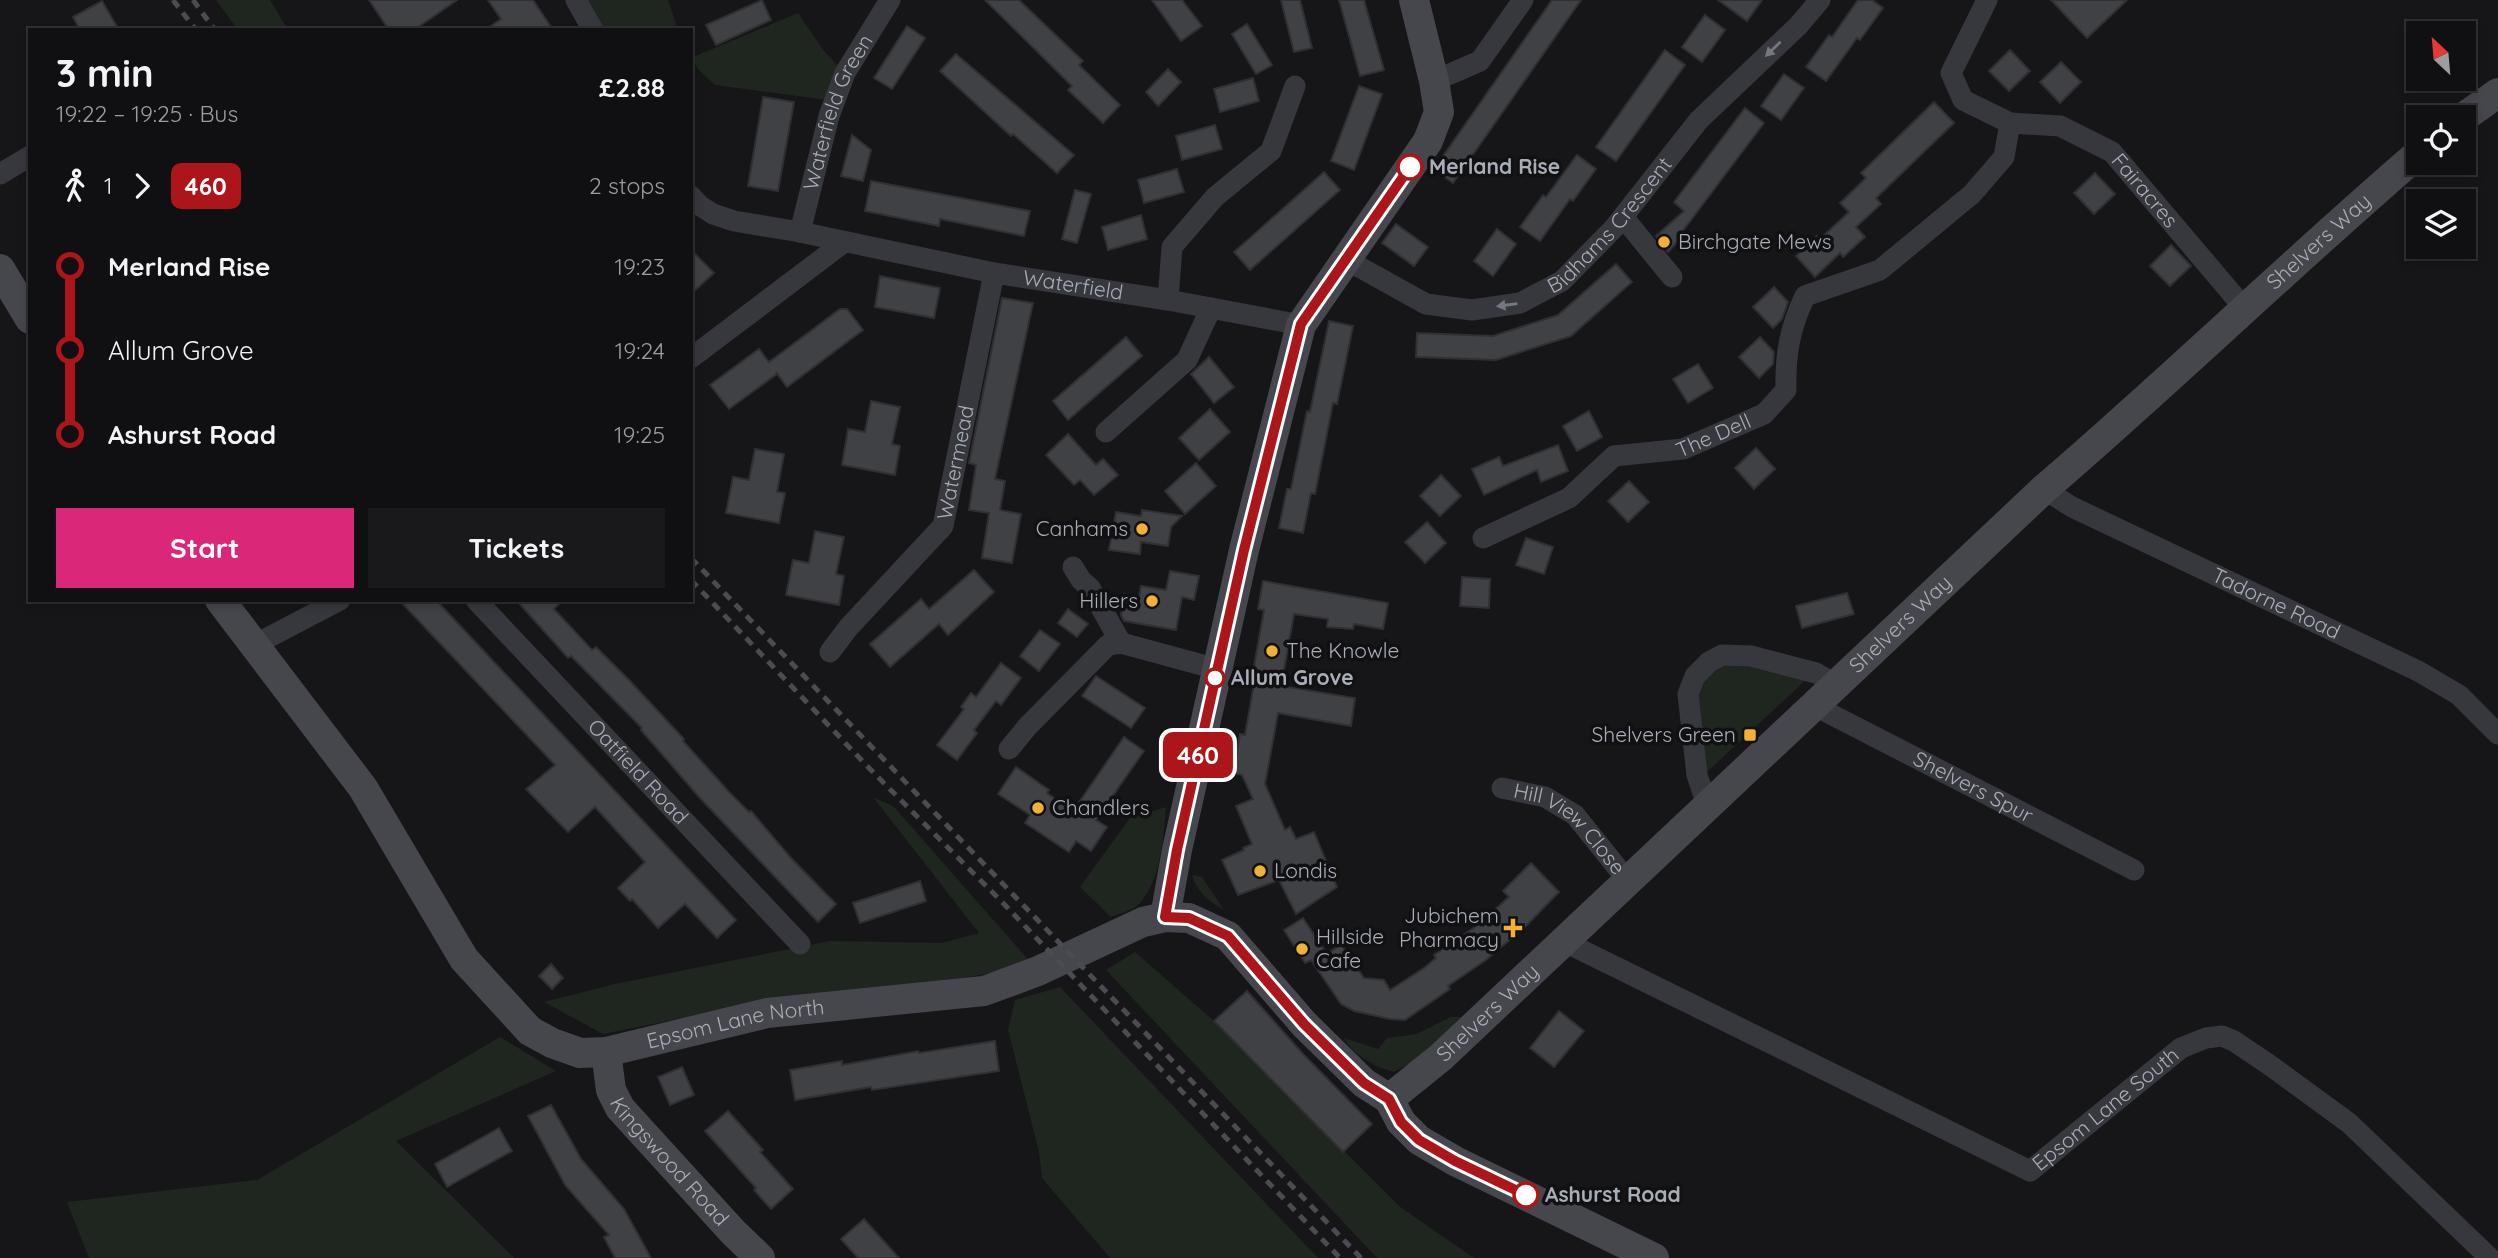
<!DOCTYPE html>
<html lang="en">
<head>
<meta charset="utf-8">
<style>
	:root { --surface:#101012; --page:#19191b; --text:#f1f3f6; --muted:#9c9d9f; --line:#303032; --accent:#db2777 }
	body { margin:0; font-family:Quicksand,sans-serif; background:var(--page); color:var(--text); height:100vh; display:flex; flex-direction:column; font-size:26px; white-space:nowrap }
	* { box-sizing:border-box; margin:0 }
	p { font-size:23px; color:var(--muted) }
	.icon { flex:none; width:38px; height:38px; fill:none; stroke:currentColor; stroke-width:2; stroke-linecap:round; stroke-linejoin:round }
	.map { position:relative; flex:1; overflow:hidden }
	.sheet { position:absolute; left:28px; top:28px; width:665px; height:574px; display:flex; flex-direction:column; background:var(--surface); border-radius:0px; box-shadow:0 4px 10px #0003,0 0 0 2px var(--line) }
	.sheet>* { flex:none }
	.badge { padding:0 14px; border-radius:10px; font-size:24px; line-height:46px }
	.needle { width:46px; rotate:334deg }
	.tools { position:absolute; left:2406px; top:21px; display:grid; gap:14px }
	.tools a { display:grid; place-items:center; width:70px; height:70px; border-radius:0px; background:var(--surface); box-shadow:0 4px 10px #0003,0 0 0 2px var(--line); font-size:35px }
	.map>.badge { position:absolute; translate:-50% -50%; box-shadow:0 0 0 4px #fff }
	.legs { display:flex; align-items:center; gap:10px; height:77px; padding:0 28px; font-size:23px }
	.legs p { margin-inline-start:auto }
	.summary { display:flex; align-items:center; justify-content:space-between; height:119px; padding:0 28px }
	h1 { font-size:38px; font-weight:800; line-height:52px }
	.cta { display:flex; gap:14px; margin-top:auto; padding:14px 28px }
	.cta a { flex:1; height:80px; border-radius:0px; background:var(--accent); color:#fff; font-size:28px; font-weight:800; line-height:80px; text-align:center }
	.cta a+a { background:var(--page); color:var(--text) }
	ul { padding:0 28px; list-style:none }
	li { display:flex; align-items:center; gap:24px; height:84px; font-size:26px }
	li i { display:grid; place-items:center; width:10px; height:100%; margin:0 9px; background:currentColor }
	li i::after { content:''; width:18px; height:18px; margin:-9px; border:5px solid; border-radius:50%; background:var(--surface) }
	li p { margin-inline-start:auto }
	li:first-child i { background:linear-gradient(#0000 50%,currentColor 0) }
	li:last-child i { background:linear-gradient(currentColor 50%,#0000 0) }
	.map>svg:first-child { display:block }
	.green { fill:#1e261f }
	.building { fill:#404145; stroke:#303034; stroke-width:2 }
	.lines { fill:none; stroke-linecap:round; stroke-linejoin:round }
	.street { stroke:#37383d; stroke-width:21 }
	.secondary { stroke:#45474d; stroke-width:30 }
	.rail { stroke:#4a4c52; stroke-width:5; stroke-dasharray:9 7; stroke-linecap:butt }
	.oneway { fill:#757881 }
	.line-1-casing { stroke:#fff; stroke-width:16 }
	.line-1 { stroke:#ac151a; stroke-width:10 }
	.stop-1-dot { fill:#fff; stroke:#ac151a; stroke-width:3.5 }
	.poi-dot { fill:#f2b134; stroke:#111113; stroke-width:2.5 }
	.labels { text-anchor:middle; stroke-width:7; stroke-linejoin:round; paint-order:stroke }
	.street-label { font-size:21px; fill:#a8adb8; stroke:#111113 }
	.stop-label { font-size:21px; font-weight:bold; fill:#a8adb8; stroke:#111113; text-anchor:start }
	.poi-label { font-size:21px; fill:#a8adb8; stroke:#111113; text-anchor:start }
</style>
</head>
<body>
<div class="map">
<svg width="2498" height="1258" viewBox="0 0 2498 1258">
	<rect width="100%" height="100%" fill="#161618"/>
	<!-- green -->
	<g class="green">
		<path d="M216 0H270L288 30H238Z"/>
		<path d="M576 0H668L678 30H592Z"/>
		<path d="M798 13 824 51 845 73 835 101 715 85 698 69 691 58Z"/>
		<path d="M1734 663 1807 679 1707 772C1705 758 1693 706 1695 696 1699 677 1716 667 1734 663Z"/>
		<path d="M873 797 894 807 1033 965 903 989 758 1003 603 1034 544 1002 615 984 830 941 942 943 979 933Z"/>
		<path d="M1166 807C1163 838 1162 877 1140 903 1134 910 1119 914 1111 917L1080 887 1130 818Z"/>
		<path d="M1192 875 1202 877 1224 910C1209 901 1197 893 1192 875Z"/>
		<path d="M1135 952 1214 1021 1399 1206 1474 1258H1377L1106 970Z"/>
		<path d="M1060 987 1318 1258H1110L1042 1178 1039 1152 1008 1030 1015 1000Z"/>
		<path d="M1451 1017H1467L1424 1057 1393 1072C1374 1066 1354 1056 1344 1038L1378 1049 1387 1038 1417 1034Z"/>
		<path d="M500 1037 556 1071 396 1141 514 1258H89L67 1202 257 1180Z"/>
	</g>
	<!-- building -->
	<g class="building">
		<path d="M369 0H457L414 30H389Z"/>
		<path d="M488 0H533L553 30H485L501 19Z"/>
		<path d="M762 0 771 20 716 45 706 25Z"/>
		<path d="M985 0H1019L1083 61 1079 65 1120 105 1103 123 1068 90 1072 86Z"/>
		<path d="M1152 0H1182L1202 26 1181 41Z"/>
		<path d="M1281 0H1300L1312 48 1294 52Z"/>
		<path d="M1339 0H1364L1384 70 1360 76Z"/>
		<path d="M1552 0H1581L1453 183 1434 169Z"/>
		<path d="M1718 0H1762L1747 21Z"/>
		<path d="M1858 0H1872L1883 8 1860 40 1857 38 1826 81 1806 67 1829 35 1832 37Z"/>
		<path d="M2051 0H2127L2087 38Z"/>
		<path d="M102 1 119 30H80L73 17Z"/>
		<path d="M1705 15 1725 30 1702 62 1682 47Z"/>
		<path d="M1247 24 1272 65 1256 74 1232 34Z"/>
		<path d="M907 26 925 38 892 89 874 78Z"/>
		<path d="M1665 50 1685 65 1616 161 1596 147Z"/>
		<path d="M2010 50 2030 71 2009 91 1989 71Z"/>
		<path d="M956 54 1074 155 1057 173 1013 134 1011 136 940 71Z"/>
		<path d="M2061 62 2081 82 2060 103 2040 82Z"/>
		<path d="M1168 69 1181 82 1158 106 1146 92Z"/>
		<path d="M1784 74 1804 88 1781 120 1761 106Z"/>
		<path d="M1253 78 1259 101 1220 112 1214 89Z"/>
		<path d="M1359 86 1382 94 1354 170 1331 161Z"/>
		<path d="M763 97 794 102 778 191 748 186Z"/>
		<path d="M1934 102 1954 123 1876 198 1881 204 1856 227 1865 237 1843 257 1840 253 1815 277 1796 256 1817 236 1820 239 1849 212 1840 203 1866 178 1861 173Z"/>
		<path d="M1745 108 1764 123 1682 232 1684 235 1668 252 1656 236 1684 211 1674 202Z"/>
		<path d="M1215 125 1222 149 1182 160 1176 136Z"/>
		<path d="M852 135 871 150 863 181 841 176Z"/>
		<path d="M1577 155 1596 169 1573 201 1570 199 1540 241 1520 227 1543 195 1546 197Z"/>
		<path d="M1177 169 1184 192 1144 203 1138 180Z"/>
		<path d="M1324 172 1340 190 1250 270 1234 252Z"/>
		<path d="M2095 173 2115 194 2094 214 2074 193Z"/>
		<path d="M871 181 1030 211 1024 236 940 219 939 226 865 211Z"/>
		<path d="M1075 190 1091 194 1077 243 1062 239Z"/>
		<path d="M1141 215 1147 239 1108 250 1102 227Z"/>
		<path d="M1396 224 1428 247 1414 266 1382 243Z"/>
		<path d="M1497 229 1516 244 1493 276 1474 261Z"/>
		<path d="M2171 245 2191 266 2170 286 2150 266Z"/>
		<path d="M691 250 714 273 691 294Z"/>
		<path d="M1616 264 1632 282 1571 336 1496 360 1416 357 1417 333 1493 336 1558 315Z"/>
		<path d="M880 276 940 288 934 318 875 307Z"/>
		<path d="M1774 287 1788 302 1782 319 1773 328 1753 307Z"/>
		<path d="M1002 298 1033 303 995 479 1005 481 1000 510 1021 514 1012 563 982 558 989 513 969 510 976 465 969 463Z"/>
		<path d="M840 309H847L863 330 787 387 776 372 777 374 729 409 710 385 759 349 769 362Z"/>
		<path d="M1329 321 1353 326 1337 404 1333 403 1315 494 1311 493 1303 533 1279 528 1287 489H1291L1307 411 1310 412Z"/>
		<path d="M1126 337 1142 356 1068 420 1053 401Z"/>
		<path d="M1760 337 1774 352 1773 364 1759 378 1739 357Z"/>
		<path d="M1209 357 1234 387 1214 403 1191 374Z"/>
		<path d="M1698 364 1713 388 1688 403 1673 379Z"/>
		<path d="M871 401 900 407 892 444 900 446 895 475 842 465 848 429 865 432Z"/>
		<path d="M1210 409 1230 432 1199 460 1179 438Z"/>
		<path d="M1589 411 1602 437 1577 451 1563 426Z"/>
		<path d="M1068 434 1096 465 1103 459 1118 475 1094 495 1080 480 1074 485 1046 455Z"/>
		<path d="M1558 445 1568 471 1541 482 1537 470 1484 495 1472 469 1499 457 1503 466Z"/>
		<path d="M1756 448 1775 469 1754 489 1735 468Z"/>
		<path d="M755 449 784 454 777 492 785 493 779 523 726 513 733 477 749 480Z"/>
		<path d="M1196 463 1216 486 1185 514 1165 491Z"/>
		<path d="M1441 475 1461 496 1440 516 1420 496Z"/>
		<path d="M1629 481 1649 502 1628 522 1608 501Z"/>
		<path d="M1142 510 1182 516 1171 527 1168 546 1141 542 1140 554 1109 550 1116 512 1141 516Z"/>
		<path d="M1427 522 1446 543 1425 563 1405 542Z"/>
		<path d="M815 531 844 537 836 574 844 576 839 605 786 595 793 560 809 563Z"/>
		<path d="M1526 538 1553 547 1544 574 1516 565Z"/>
		<path d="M974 570 994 592 948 635 939 624 890 667 870 644 921 599 929 609Z"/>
		<path d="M1170 571 1199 576 1194 600 1182 597 1176 630 1124 621 1121 615 1124 594 1139 597 1141 586 1166 590Z"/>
		<path d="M1462 577 1490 579 1489 608 1460 606Z"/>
		<path d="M1263 581 1388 603 1383 629 1354 624 1353 629 1327 627 1328 619 1294 614 1281 686 1355 698 1351 726 1278 713 1265 784 1285 830 1290 827 1296 839 1314 832 1337 887 1296 914 1279 880 1238 895 1222 860 1244 850 1243 848 1252 844 1236 806 1253 799 1242 775 1233 773 1240 734 1245 735 1256 673 1253 672 1264 610 1258 609Z"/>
		<path d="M1847 593 1854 614 1802 628 1796 606Z"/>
		<path d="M399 600H436L736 920 717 938 685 904 658 928 632 899 630 901 618 888 645 862 595 807 568 832 526 789 555 765Z"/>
		<path d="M516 600H563L554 609 592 650 596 647 629 680 684 739 683 741 730 793 749 812 751 811 791 858 836 904 818 922 699 797 641 730 642 728 571 656 568 658Z"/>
		<path d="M1068 609 1088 624 1077 637 1058 623Z"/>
		<path d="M1040 630 1060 644 1039 671 1020 656Z"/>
		<path d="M1001 663 1021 678 1001 705 996 701 974 730 977 733 957 760 937 745 964 709 961 707 971 693 976 697Z"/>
		<path d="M1096 676 1145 708 1131 728 1082 696Z"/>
		<path d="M1124 737 1144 751 1096 820 1107 827 1091 851 1076 841 1069 852 1025 823 1030 815 998 794 1016 767 1049 790 1047 793 1073 811Z"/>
		<path d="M1531 863 1559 892 1526 926 1486 960 1448 986 1450 989 1405 1020 1390 1019 1354 1011 1341 1004 1311 960 1305 963 1284 930 1303 918 1327 954 1341 944 1364 978 1384 980 1390 990 1424 968 1436 958 1434 955 1475 927 1509 897 1503 891Z"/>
		<path d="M920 881 926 901 860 923 853 903Z"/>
		<path d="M551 964 563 978 552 989 539 976Z"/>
		<path d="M1247 991 1304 1055 1372 1124 1343 1152 1214 1021Z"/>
		<path d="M1559 1011 1584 1031 1554 1067 1530 1048Z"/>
		<path d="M995 1041 999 1071 872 1090 871 1087 795 1100 790 1070 842 1061V1065L918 1051 919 1053Z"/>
		<path d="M682 1067 694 1095 670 1105 658 1077Z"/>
		<path d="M551 1105 581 1159 624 1209 651 1258H615L604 1237 609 1235 565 1185 528 1116Z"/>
		<path d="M728 1111 763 1150 760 1152 793 1189 771 1209 754 1190 756 1188 705 1131Z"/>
		<path d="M499 1128 512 1151 447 1187 435 1164Z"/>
		<path d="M864 1219 881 1238 899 1258H858L841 1239Z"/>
	</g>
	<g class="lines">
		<!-- street -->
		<g class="street">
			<path d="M576 0 593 30"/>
			<path id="s1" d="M1987 0 1951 73 1963 100 2010 123 2060 126 2112 152 2245 309"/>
			<path d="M1434 81 1480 61 1523 0"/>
			<path d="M0 174 30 156"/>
			<path id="s2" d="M691 196 699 205 713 214 734 221 800 232 994 273 1168 300 1301 325"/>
			<path d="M1623 217 1672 277"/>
			<path id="s3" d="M800 232 829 116 845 73 890 0"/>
			<path id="s4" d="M1345 259 1426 304 1472 310 1520 303 1562 281 1614 228 1699 120 1798 26 1820 0"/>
			<path d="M1168 300 1172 247 1215 197 1271 151 1295 86"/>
			<path d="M691 358 843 243"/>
			<path d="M1106 432 1187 360 1211 308"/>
			<path id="s5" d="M2044 489 2072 507 2418 671 2459 695 2498 734"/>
			<path id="s6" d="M1483 538 1569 498 1614 456 1683 449 1764 414 1786 390C1785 354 1790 328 1805 296L1880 270 1972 194 2004 157 2010 123"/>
			<path d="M1073 567 1081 580 1090 588 1121 643"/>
			<path id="s7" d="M476 600 800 944"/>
			<path d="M254 645 340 600"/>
			<path id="s8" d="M830 652 848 628 943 526 994 273"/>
			<path id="s9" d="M1813 705 2134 870"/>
			<path d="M1009 749 1027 727 1108 645 1121 643 1217 669"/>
			<path id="s10" d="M1502 788 1545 797 1575 815 1628 881"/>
			<path d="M1707 805 1697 775 1688 694 1695 676 1709 662 1722 655 1751 656 1816 673 1837 685"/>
			<path id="s11" d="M1565 942 2030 1171 2181 1048 2206 1038 2222 1036 2234 1041 2271 1066 2349 1123 2490 1258"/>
		</g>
		<!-- secondary -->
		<g class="secondary">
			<path d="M2464 117 2498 93"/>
			<path d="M0 269 30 319"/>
			<path id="s12" d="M220 600 363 788 464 959 530 1031 552 1043 580 1053 606 1052 767 1013 984 991 1038 971 1143 922 1165 917 1189 918 1228 936 1304 1024 1364 1083 1389 1099"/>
			<path d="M1165 917 1177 850 1244 550 1301 325 1428 141 1439 112 1434 81 1414 0"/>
			<path id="s13" d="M606 1052 611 1090 620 1108 733 1232 760 1258"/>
			<path id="s14" d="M1389 1099 1441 1057 2044 489C2171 380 2291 263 2418 154"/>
			<path d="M1389 1099 1401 1122 1419 1140 1455 1161 1654 1258"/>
		</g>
		<!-- rail -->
		<g class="rail">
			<path d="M173 0 196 30"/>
			<path d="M193 0 215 30"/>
			<path d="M691 558 1361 1258"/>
			<path d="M691 580 869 768 1004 904 1340 1258"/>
		</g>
	</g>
	<!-- one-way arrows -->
	<defs><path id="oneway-solid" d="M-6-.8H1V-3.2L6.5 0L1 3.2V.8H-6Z" transform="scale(1.75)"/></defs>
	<g class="oneway">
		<use href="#oneway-solid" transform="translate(1773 49) rotate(136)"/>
		<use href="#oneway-solid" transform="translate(1507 305) rotate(172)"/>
	</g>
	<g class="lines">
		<defs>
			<path id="line-1" d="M1410 167 1301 324 1244 550 1177 850 1165 917 1189 918 1228 936 1304 1024 1364 1083 1389 1099 1401 1122 1419 1140 1455 1161 1526 1195"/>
		</defs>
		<!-- line-1 casing -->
		<use href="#line-1" class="line-1-casing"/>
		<!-- line-1 -->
		<use href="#line-1" class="line-1"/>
	</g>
	<!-- markers -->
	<g class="stop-1-dot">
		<circle cx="1410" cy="167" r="12"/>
		<circle cx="1215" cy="678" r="9"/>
		<circle cx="1526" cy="1195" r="12"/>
	</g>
	<g class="poi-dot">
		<circle cx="1664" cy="242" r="7"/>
		<circle cx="1142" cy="529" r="7"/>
		<circle cx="1152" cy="601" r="7"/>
		<circle cx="1272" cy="651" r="7"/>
		<rect x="1743" y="728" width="14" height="14" rx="3.5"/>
		<circle cx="1038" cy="808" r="7"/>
		<circle cx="1260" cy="871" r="7"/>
		<path d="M1509.5 917.5h7v7h7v7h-7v7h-7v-7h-7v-7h7z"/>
		<circle cx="1302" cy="949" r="7"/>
	</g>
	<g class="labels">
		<!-- street labels -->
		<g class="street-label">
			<text dy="7" stroke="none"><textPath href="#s3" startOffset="126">Waterfield Green</textPath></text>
			<text dy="7" stroke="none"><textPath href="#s1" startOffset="322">Fairacres</textPath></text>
			<text dy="7" stroke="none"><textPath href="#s4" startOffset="308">Bidhams Crescent</textPath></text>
			<text dy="7" stroke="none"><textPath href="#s14" startOffset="1265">Shelvers Way</textPath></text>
			<text dy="7" stroke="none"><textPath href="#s2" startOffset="396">Waterfield</textPath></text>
			<text dy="7" stroke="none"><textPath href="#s6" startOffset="259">The Dell</textPath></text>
			<text dy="7" stroke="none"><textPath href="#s8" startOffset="234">Watermead</textPath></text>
			<text dy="7" stroke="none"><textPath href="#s5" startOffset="259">Tadorne Road</textPath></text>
			<text dy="7" stroke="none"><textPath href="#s14" startOffset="698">Shelvers Way</textPath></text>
			<text dy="7" stroke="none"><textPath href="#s7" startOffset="236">Oatfield Road</textPath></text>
			<text dy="7" stroke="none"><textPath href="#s9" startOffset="180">Shelvers Spur</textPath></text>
			<text dy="7" stroke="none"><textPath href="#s10" startOffset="82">Hill View Close</textPath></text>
			<text dy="7" stroke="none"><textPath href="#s14" startOffset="131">Shelvers Way</textPath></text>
			<text dy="7" stroke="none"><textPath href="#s12" startOffset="746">Epsom Lane North</textPath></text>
			<text dy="7" stroke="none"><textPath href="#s11" startOffset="616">Epsom Lane South</textPath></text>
			<text dy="7" stroke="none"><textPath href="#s13" startOffset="131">Kingswood Road</textPath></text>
		</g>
		<!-- stop labels -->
		<g class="stop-label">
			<text x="1429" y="174">Merland Rise</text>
			<text x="1231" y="685">Allum Grove</text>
			<text x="1545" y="1202">Ashurst Road</text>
		</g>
		<!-- poi labels -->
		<g class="poi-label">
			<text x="1678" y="249">Birchgate Mews</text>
			<text x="1128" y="536" text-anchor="end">Canhams</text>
			<text x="1138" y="608" text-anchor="end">Hillers</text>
			<text x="1286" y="658">The Knowle</text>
			<text x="1736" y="742" text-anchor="end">Shelvers Green</text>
			<text x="1052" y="815">Chandlers</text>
			<text x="1274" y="878">Londis</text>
			<text x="1499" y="923" text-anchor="end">Jubichem<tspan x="1499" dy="24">Pharmacy</tspan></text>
			<text x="1316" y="944">Hillside<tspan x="1316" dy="24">Cafe</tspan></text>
		</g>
	</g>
</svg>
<div class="tools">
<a><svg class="needle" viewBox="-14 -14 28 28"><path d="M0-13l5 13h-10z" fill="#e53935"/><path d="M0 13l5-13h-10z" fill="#9c9d9f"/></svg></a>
<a><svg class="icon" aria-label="locate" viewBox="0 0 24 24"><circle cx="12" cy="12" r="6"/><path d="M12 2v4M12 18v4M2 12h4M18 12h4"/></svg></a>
<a><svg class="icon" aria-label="layers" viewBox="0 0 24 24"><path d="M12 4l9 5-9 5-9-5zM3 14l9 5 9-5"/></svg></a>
</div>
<b class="badge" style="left:1198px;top:755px;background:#ac151a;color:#fff">460</b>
<section class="sheet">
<div class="summary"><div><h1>3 min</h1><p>19:22 – 19:25 · Bus</p></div><b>£2.88</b></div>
<div class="legs"><svg class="icon" aria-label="walk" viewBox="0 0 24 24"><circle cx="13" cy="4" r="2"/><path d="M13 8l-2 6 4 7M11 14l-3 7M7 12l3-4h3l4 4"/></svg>1<svg class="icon" aria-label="forward" viewBox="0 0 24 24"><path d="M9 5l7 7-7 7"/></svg><b class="badge" style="background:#ac151a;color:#fff">460</b><p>2 stops</p></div>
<ul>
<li><i style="color:#ac151a"></i><b>Merland Rise</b><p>19:23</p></li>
<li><i style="color:#ac151a"></i><span>Allum Grove</span><p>19:24</p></li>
<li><i style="color:#ac151a"></i><b>Ashurst Road</b><p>19:25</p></li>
</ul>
<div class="cta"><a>Start</a><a>Tickets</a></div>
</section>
</div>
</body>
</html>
